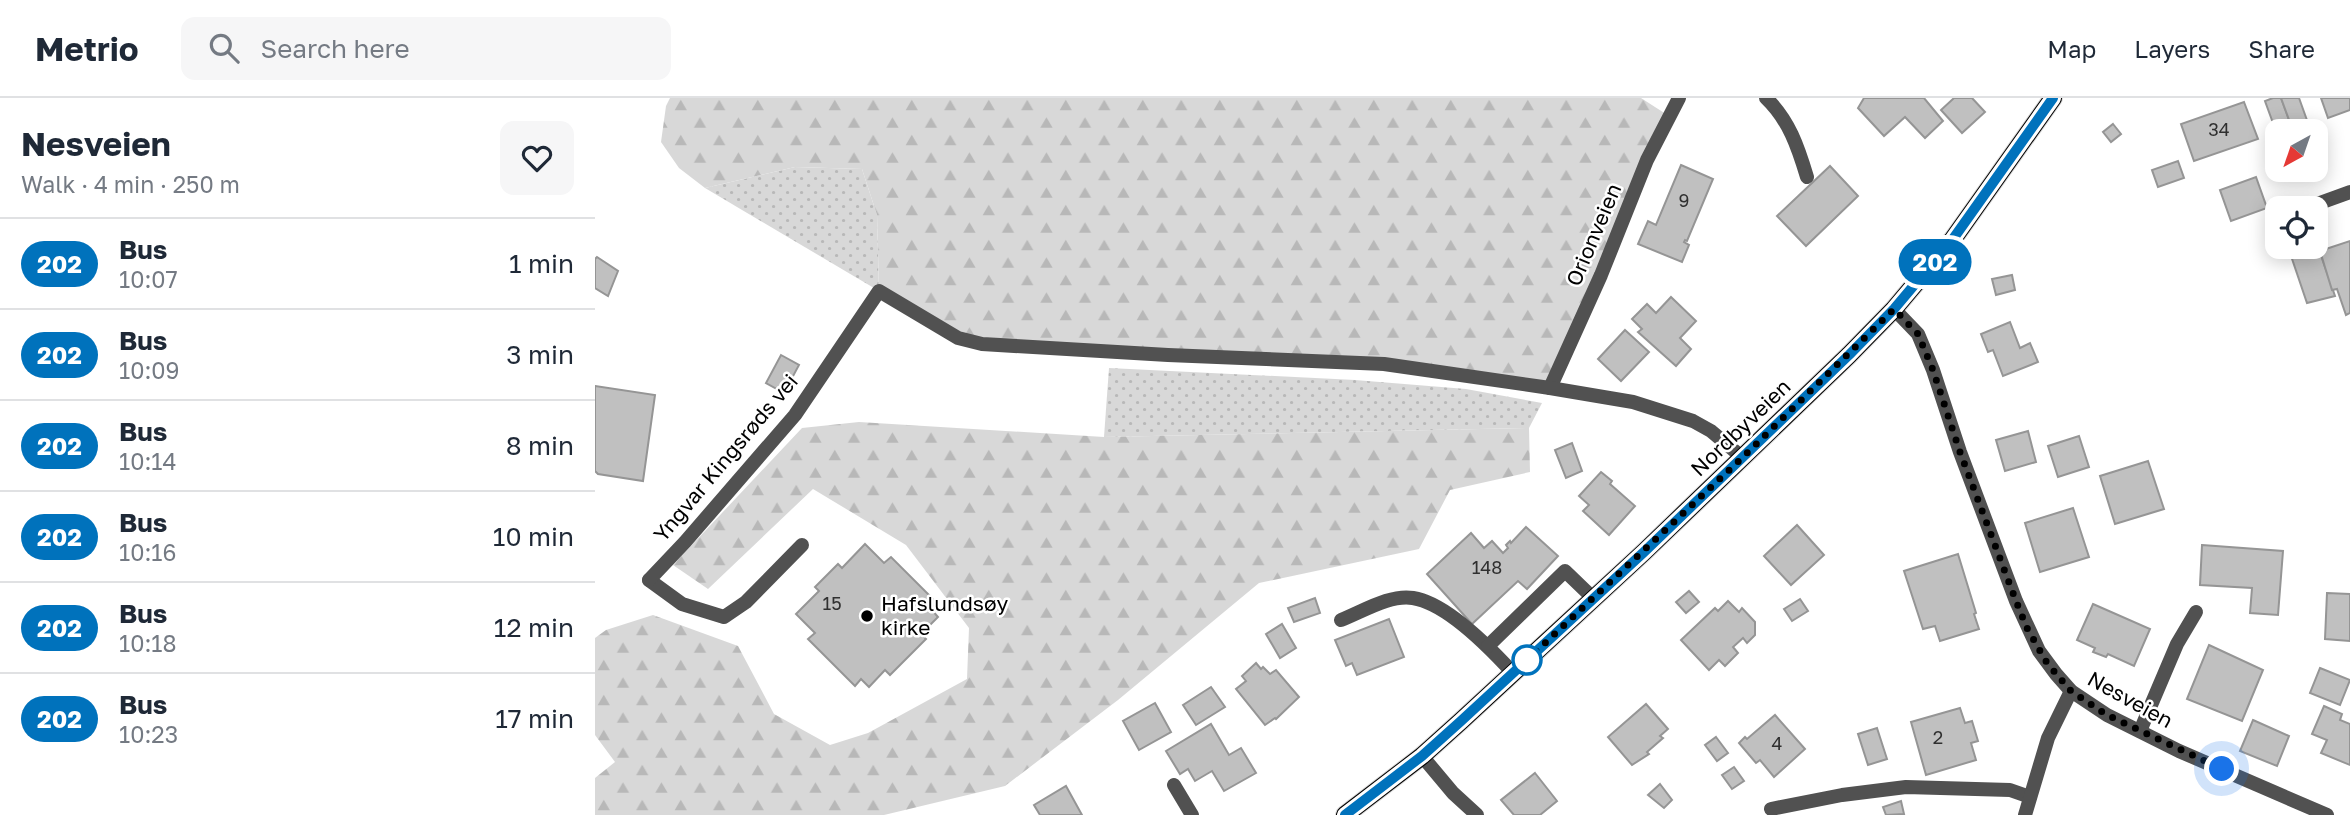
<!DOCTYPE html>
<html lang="en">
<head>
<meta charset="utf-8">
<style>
	:root { --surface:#fff; --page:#f6f6f7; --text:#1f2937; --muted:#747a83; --line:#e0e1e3 }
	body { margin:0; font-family:"Golos Text",sans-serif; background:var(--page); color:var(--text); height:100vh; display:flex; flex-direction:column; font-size:26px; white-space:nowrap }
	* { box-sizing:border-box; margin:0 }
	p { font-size:23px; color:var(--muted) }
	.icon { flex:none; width:38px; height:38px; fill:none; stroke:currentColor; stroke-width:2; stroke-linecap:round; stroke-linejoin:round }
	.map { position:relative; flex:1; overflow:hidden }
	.side { display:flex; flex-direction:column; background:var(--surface); width:595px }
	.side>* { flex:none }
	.badge { padding:0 14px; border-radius:23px; font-size:24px; line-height:46px }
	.needle { width:46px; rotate:220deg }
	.controls { position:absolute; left:1670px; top:21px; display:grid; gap:14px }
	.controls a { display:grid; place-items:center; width:63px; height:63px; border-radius:14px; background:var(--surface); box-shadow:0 4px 18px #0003; font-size:35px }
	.you { position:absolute; width:35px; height:35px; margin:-18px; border:5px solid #fff; border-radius:50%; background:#1a73e8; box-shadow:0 0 0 10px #1a73e833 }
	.map>.badge { position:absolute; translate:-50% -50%; box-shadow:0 0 0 4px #fff }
	.round { display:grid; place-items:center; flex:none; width:74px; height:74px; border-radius:14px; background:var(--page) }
	.head { display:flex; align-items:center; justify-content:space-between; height:119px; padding:0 21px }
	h1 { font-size:33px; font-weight:700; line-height:52px }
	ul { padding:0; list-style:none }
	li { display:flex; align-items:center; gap:21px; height:91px; padding:0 21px; border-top:2px solid var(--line) }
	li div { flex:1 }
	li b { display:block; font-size:26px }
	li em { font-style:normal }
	li .badge { min-width:77px; font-weight:700; text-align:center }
	header { display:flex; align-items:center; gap:42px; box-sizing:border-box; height:98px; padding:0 35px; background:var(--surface); border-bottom:2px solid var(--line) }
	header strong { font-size:33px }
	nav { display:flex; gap:38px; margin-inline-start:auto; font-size:24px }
	.search { width:490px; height:63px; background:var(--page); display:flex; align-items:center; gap:18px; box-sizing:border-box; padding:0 24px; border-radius:14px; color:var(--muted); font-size:26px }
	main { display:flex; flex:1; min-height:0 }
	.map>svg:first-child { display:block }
	.grass { fill:url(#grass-dots) }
	.forest { fill:url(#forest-firs) }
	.building { fill:#c0c0c0; stroke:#959595; stroke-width:2 }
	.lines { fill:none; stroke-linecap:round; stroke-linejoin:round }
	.primary-casing { stroke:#dbdbdb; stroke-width:20 }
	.lane { stroke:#515151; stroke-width:14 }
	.street { stroke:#515151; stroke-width:14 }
	.primary { stroke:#000; stroke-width:18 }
	.line-casing { stroke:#fff; stroke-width:16 }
	.line { stroke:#0072bc; stroke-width:10 }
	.walk { stroke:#000; stroke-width:7; stroke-dasharray:0 12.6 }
	.poi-dot { fill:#000; stroke:#fff; stroke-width:2.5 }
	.stop-dot { fill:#fff; stroke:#0072bc; stroke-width:3.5 }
	.labels { text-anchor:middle; stroke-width:5; stroke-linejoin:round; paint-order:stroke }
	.number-label { font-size:18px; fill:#303030 }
	.street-label { font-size:21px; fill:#000; stroke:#fff }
	.poi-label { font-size:21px; fill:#000; stroke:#fff; text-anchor:start }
</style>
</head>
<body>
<header>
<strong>Metrio</strong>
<div class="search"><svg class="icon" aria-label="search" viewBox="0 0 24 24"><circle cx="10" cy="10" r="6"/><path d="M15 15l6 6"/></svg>Search here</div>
<nav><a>Map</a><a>Layers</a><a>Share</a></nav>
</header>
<main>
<section class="side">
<div class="head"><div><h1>Nesveien</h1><p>Walk · 4 min · 250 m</p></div><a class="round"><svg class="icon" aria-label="heart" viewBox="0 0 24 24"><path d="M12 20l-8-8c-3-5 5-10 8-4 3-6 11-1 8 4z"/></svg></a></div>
<ul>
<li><span class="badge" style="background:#0072bc;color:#fff">202</span><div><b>Bus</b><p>10:07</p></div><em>1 min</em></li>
<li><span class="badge" style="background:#0072bc;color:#fff">202</span><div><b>Bus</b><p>10:09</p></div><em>3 min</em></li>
<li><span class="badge" style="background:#0072bc;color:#fff">202</span><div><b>Bus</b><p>10:14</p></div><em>8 min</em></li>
<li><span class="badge" style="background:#0072bc;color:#fff">202</span><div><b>Bus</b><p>10:16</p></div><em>10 min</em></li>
<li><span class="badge" style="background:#0072bc;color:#fff">202</span><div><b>Bus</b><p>10:18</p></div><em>12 min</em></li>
<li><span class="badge" style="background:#0072bc;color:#fff">202</span><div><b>Bus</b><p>10:23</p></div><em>17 min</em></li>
</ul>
</section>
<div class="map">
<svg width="1755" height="717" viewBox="0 0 1755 717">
	<defs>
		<pattern id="grass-dots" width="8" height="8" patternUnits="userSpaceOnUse" patternTransform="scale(1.75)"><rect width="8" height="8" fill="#d8d8d8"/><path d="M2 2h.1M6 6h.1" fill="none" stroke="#b8b8b8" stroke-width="1.8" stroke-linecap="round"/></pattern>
		<pattern id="forest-firs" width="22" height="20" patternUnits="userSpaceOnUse" patternTransform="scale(1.75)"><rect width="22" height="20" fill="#d8d8d8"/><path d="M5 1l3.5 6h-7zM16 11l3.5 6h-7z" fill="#b8b8b8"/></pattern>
	</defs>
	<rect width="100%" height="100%" fill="#fff"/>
	<!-- grass -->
	<g class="grass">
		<path d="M200 69 267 71 282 117 284 193 110 90Z"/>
		<path d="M514 270 760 282 871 291 947 305 934 330 509 339Z"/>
	</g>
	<!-- forest -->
	<g class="forest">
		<path d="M75 0H1046L1074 18 955 290 788 263 387 246 284 193 282 117 267 71 200 69 110 90 84 70 66 44 71 8Z"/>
		<path d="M264 324 509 339 934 330 935 374 855 392 824 451 664 485 523 602 410 688 289 717H0V680L20 664 0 637V540L11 532 58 517 143 548 179 616 235 647 273 635 372 581 374 530 311 447 218 391 113 491 78 467 207 330Z"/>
	</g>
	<!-- building -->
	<g class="building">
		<path d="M1269 0H1329L1348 23 1330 40 1310 19 1289 38 1263 10Z"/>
		<path d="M1359 0H1377L1390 14 1367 35 1346 12Z"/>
		<path d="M1678 0H1686L1697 30 1682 33V36L1670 3Z"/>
		<path d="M1686 0H1704L1713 25 1697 30Z"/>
		<path d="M1726 0H1755V12L1733 20Z"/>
		<path d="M1649 4 1663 41 1599 63 1586 26Z"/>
		<path d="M1518 26 1526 36 1516 44 1508 34Z"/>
		<path d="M1583 63 1589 80 1563 89 1557 72Z"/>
		<path d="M1086 67 1118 81 1092 143 1090 142 1089 144 1094 147 1087 164 1043 146 1053 123 1061 127Z"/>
		<path d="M1235 68 1263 98 1211 148 1182 118Z"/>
		<path d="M1661 79 1672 110 1636 123 1625 92Z"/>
		<path d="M1720 140 1740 198 1712 205 1693 149H1720Z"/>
		<path d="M1755 143V215L1751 217 1742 191 1737 192 1725 153Z"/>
		<path d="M2 159 23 173 13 198 0 190V161Z"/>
		<path d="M1417 177 1420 192 1401 197 1397 181Z"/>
		<path d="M1076 199 1101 223 1085 240 1096 251 1081 268 1043 234 1047 231 1037 221 1052 206 1061 215Z"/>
		<path d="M1415 224 1425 250 1435 245 1443 264 1408 278 1398 252 1393 254 1386 236Z"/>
		<path d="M1030 232 1054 254 1026 283 1003 261Z"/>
		<path d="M186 257 204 267 189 295 171 285Z"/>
		<path d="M0 288 60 297 48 383 3 376 0 373Z"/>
		<path d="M1433 333 1441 364 1410 373 1401 342Z"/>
		<path d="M1484 338 1494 369 1463 379 1453 348Z"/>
		<path d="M977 345 987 373 971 380 960 352Z"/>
		<path d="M1553 363 1569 411 1520 426 1505 378Z"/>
		<path d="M1006 374 1017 383 1015 386 1040 408 1014 437 988 413 994 407 984 398Z"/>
		<path d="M1478 410 1494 459 1445 474 1430 425Z"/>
		<path d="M1202 427 1229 457 1196 487 1169 458Z"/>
		<path d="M931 429 963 458 932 491 923 483 877 526 832 476 876 435 889 450 897 443 908 455 913 450 911 447 915 443 916 445Z"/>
		<path d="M270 446 289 465 296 459 342 505 336 511 343 519 326 536 331 541 295 577 290 572 274 589 266 581 260 588 213 541 220 535 201 516 224 493 220 489 243 466 247 470Z"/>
		<path d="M1607 447 1688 453 1683 517 1655 515 1657 490 1605 487Z"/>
		<path d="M1363 456 1381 515 1379 516 1384 531 1345 543 1340 528 1328 531 1309 473Z"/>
		<path d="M1094 493 1104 504 1091 515 1081 504Z"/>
		<path d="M1732 495 1755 496V543L1730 541Z"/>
		<path d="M720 500 725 515 699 524 693 510Z"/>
		<path d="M1205 501 1213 513 1197 523 1189 511Z"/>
		<path d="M1133 503 1144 514 1147 510 1160 524V537L1152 545 1148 540 1138 549 1143 555 1130 568 1124 562 1114 572 1086 542 1120 510 1123 513Z"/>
		<path d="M1498 506 1555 531 1539 568 1513 556 1511 559 1498 554 1500 550 1482 542Z"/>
		<path d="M794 521 809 559 762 577 757 565 751 568 740 542Z"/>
		<path d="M687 526 701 550 685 560 671 536Z"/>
		<path d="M1614 547 1668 572 1647 623 1592 601Z"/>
		<path d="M661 565 666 571 668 569 675 576 681 572 704 599 681 621 680 620 670 627 641 591 651 583 647 578Z"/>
		<path d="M1725 570 1755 582 1745 607 1715 595Z"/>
		<path d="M616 589 630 609 601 627 588 607Z"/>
		<path d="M560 605 576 634 544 652 528 623Z"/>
		<path d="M1051 606 1073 631 1065 638 1068 640 1052 654 1054 656 1037 667 1013 639Z"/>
		<path d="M1729 608 1747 616 1745 622 1755 626V667L1726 655 1732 642 1717 636Z"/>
		<path d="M1365 610 1370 625 1377 623 1383 643 1376 645 1381 662 1331 677 1316 624Z"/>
		<path d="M1180 617 1210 651 1179 679 1165 662 1161 665 1144 645 1150 639 1152 641Z"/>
		<path d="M1658 622 1694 638 1682 668 1645 653Z"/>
		<path d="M616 626 634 657 646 650 661 675 629 693 617 673 600 683 593 671 585 676 571 653Z"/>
		<path d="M1282 630 1292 661 1273 667 1263 636Z"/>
		<path d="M1121 639 1133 655 1122 663 1110 647Z"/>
		<path d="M1139 669 1149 683 1137 691 1127 677Z"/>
		<path d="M940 675 962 703 945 717H919L906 702Z"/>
		<path d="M1065 686 1077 702 1069 710 1053 697Z"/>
		<path d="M471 688 487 717H445L439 707Z"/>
		<path d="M1306 703 1309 716 1291 717 1288 709Z"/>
	</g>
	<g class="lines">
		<defs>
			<path id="primary" d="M750 717 827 658 866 623 1049 454 1254 257 1299 211 1358 141 1458 0"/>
		</defs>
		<!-- primary casing -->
		<use href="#primary" class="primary-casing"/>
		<!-- lane -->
		<g class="lane">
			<path d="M1171 0C1194 22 1203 49 1212 79"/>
			<path d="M54 482 87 506 129 519 151 504 207 447"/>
			<path d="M746 522C767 514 795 496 818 500 851 505 896 551 918 575"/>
			<path d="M893 548 970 473 998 500"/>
			<path d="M1545 633 1582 546 1601 514"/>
			<path d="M827 658 858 695 882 717"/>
			<path d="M579 687 597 717"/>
			<path d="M1176 711 1247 697 1311 689 1415 692 1435 699"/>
		</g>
		<!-- street -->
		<g class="street">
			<path d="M1711 110 1755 94"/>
			<path d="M1299 211 1323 236 1338 272 1365 354 1421 503 1444 553 1461 576 1476 593 1512 617 1584 653 1732 717"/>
			<path d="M955 290 1006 177 1052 62 1084 0"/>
			<path d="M54 482 90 444 200 317 284 193 363 240 387 246 573 257 789 266 955 290 1038 304 1098 323 1116 333 1148 360"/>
			<path d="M1430 717 1453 640 1476 593"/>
		</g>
		<!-- primary -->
		<use href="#primary" class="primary"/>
	</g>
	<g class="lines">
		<defs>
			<path id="line" d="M750 717 827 658 866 623 1049 454 1254 257 1299 211 1358 141 1458 0"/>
		</defs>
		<!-- line casing -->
		<use href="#line" class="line-casing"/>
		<!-- line -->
		<use href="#line" class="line"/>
		<!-- walk -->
		<path class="walk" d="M932 562 1147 360 1299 211 1323 236 1338 272 1365 354 1421 503 1432 530 1452 565 1476 593 1512 617 1627 671"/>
	</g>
	<!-- markers -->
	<circle class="poi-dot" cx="272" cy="518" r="7"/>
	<circle class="stop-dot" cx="932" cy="562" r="14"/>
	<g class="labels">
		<!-- number labels -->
		<g class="number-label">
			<text x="1624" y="38">34</text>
			<text x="1089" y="109">9</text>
			<text x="892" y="476">148</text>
			<text x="237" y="512">15</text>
			<text x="1343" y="646">2</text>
			<text x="1182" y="652">4</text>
		</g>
		<!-- street labels -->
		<g class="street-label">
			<text transform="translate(999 137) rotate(-67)" y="7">Orionveien</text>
			<text transform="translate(1146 330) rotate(-44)" y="7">Nordbyveien</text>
			<text transform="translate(131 360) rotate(-50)" y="7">Yngvar Kingsrøds vei</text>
			<text transform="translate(1535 602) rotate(29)" y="7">Nesveien</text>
		</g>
		<!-- poi labels -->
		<g class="poi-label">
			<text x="286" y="513">Hafslundsøy<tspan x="286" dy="24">kirke</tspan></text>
		</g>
	</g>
</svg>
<div class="controls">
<a><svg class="needle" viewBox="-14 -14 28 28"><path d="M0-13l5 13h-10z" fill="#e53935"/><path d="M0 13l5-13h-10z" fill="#747a83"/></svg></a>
<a><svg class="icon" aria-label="locate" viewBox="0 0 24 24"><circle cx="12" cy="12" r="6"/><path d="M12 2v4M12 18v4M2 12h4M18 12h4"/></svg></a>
</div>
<div class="you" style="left:1627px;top:671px"></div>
<b class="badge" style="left:1340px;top:164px;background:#0072bc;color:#fff">202</b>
</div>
</main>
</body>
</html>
